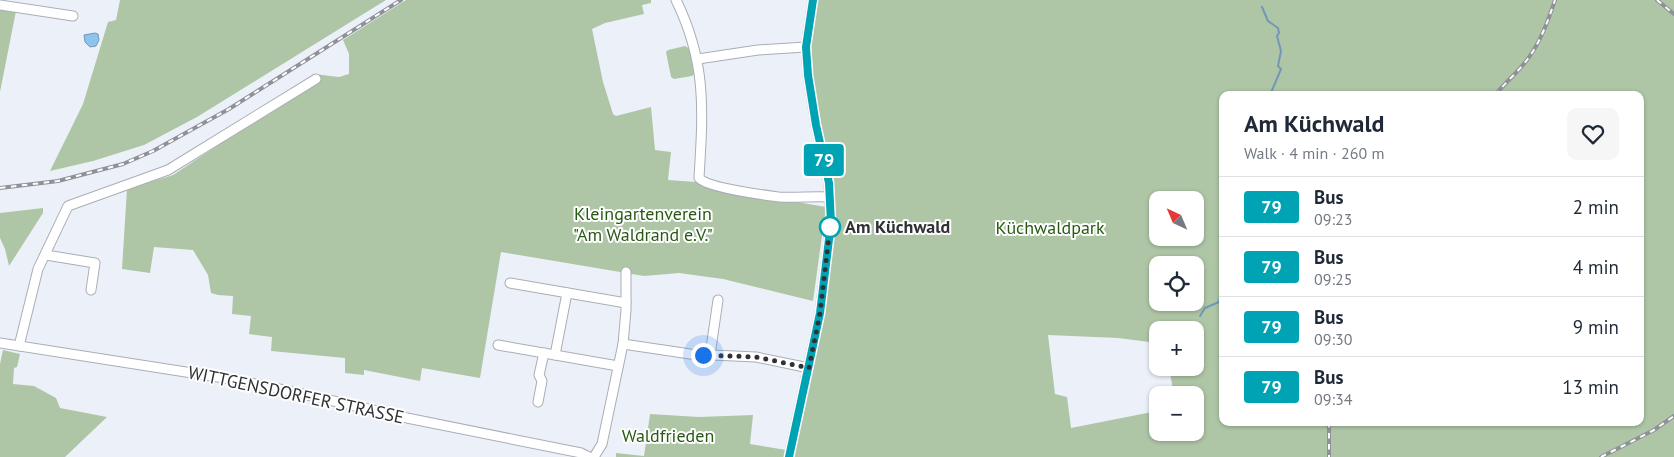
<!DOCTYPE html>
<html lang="en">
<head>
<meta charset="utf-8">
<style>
	:root { --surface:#fff; --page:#f6f6f7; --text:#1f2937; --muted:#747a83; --line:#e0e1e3 }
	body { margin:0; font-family:"PT Sans",sans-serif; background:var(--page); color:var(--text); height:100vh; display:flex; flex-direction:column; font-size:19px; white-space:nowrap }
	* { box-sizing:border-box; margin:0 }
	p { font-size:16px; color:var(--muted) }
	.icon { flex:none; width:28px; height:28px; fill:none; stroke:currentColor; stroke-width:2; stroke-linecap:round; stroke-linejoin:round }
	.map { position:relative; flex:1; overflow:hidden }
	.drawer { position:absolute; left:1219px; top:91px; width:425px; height:335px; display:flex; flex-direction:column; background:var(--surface); border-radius:10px; box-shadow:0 1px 4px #0004 }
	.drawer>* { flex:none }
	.badge { padding:0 10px; border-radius:4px; font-size:18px; line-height:32px }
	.needle { width:32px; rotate:316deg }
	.buttons { position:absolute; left:1149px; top:191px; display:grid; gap:10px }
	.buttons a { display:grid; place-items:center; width:55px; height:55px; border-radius:10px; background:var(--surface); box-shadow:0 1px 4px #0004; font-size:25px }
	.you { position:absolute; width:25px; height:25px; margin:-12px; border:4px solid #fff; border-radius:50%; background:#1a73e8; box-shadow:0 0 0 8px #1a73e833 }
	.map>.badge { position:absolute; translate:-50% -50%; box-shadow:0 0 0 2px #fff }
	.round { display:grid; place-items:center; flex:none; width:52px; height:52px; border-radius:10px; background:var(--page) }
	.summary { display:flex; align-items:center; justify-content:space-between; height:85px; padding:0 25px }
	h1 { font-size:24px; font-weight:700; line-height:38px }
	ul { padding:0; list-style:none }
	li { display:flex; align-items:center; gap:15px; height:60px; padding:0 25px; border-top:1px solid var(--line) }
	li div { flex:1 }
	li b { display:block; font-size:19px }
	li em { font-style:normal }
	li .badge { min-width:55px; font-weight:700; text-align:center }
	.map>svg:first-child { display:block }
	.green { fill:#aec6a6; fill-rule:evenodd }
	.water { fill:#8dc4ee; stroke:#7198b6 }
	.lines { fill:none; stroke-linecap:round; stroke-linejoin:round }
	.stream { stroke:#7198b6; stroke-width:2 }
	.minor-casing { stroke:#a9aeb6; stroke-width:11 }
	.minor { stroke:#fff; stroke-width:9 }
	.rail-casing { stroke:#8e9197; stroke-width:4 }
	.rail { stroke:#fefefe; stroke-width:2; stroke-dasharray:5.5; stroke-linecap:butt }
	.line-casing { stroke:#fff; stroke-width:11 }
	.line { stroke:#00a3b4; stroke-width:8 }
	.walk { stroke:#303135; stroke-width:5; stroke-dasharray:0 9 }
	.stop-dot { fill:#fff; stroke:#00a3b4; stroke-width:2.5 }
	.labels { text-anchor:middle; stroke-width:4; stroke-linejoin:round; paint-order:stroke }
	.park-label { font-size:18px; fill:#285914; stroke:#fefefe }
	.stop-label { font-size:18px; font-weight:bold; fill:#303135; stroke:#fefefe; text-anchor:start }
	.street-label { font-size:18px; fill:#303135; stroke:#fefefe }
</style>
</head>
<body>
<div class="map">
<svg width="1674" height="457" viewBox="0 0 1674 457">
	<rect width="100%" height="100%" fill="#ecf1f9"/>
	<!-- green -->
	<g class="green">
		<path d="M120 0H386L197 117 144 145 93 161 50 171 83 104 108 22 116 20Z"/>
		<path d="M406 0H651V3L642 5 644 14 605 23 592 29 603 82 613 114 616 116 651 107 655 150 671 152 668 180 696 182 738 192 826 207 813 301 723 279 679 273 644 276 501 252 480 378 422 368 420 381 364 370V375L345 373V358L271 351 272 337 249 334 251 316 232 314 233 296 218 295 211 293 208 275 193 250 154 247 150 273 122 269 127 189 173 175 238 132 234 127 314 74 339 77 349 74V54L343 40Z"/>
		<path d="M816 0H1674V457H792L834 224 817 125 807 49ZM1222 95H1640V422H1222ZM1158 200H1195V238H1158ZM1158 265H1195V302H1158ZM1158 330H1195V368H1169L1174 395H1195V432H1158L1157 411 1071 428 1067 397 1055 394 1048 335 1118 338 1157 343Z"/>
		<path d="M0 8 16 11 0 92Z"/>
		<path d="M685 46 690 49 695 73 692 76 674 79 671 77 666 52 668 50Z"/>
		<path d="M43 208V213L9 266 5 249 0 238V213Z"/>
		<path d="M3 350 20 354 17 367 14 368 13 384 34 386 56 398 60 408 107 417 65 457H0V364Z"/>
		<path d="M650 414 699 417 753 415 750 444 786 450 784 457H616V453L644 456Z"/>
	</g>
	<!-- water -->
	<path class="water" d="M95 33 98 34 99 40 96 46 90 47 85 42 84 35Z"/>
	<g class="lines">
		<!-- stream -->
		<g class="stream">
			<path d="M1262 7 1268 21 1278 28 1279 33 1277 36 1281 51 1278 66 1281 69 1270 95"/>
			<path d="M1200 316 1205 308 1219 302 1222 291"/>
		</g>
		<defs>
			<g id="minor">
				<path d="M676 0C707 63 703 111 699 178 707 188 764 195 779 197 796 198 813 196 830 197"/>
				<path d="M0 5 73 16"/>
				<path d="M698 59 758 50 806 47"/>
				<path d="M46 255 95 263 91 290"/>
				<path d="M510 283 626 303"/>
				<path d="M0 343 237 380 312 396 407 418 581 453 589 457"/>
				<path d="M623 344 690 354 756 357 809 368"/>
				<path d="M498 345 618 366"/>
				<path d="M19 346 38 269 68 206 168 170 316 79"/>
				<path d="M555 355 567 293"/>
				<path d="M710 355 718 300"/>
				<path d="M538 402 542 381 539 375 544 353"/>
				<path d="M594 457 602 444 623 344 626 310V272"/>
				<path d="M789 457 820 313 831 223 829 183 816 125 808 75 806 47 813 0"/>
			</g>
		</defs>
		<!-- minor casing -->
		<use href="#minor" class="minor-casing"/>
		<!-- minor -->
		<use href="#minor" class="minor"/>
		<defs>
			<g id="rail">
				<path d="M1657 0 1674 14"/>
				<path d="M1495 95C1505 83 1517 73 1527 60 1540 43 1548 21 1555 0"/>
				<path d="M0 188 58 181 123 164 153 151 229 109 401 0"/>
				<path d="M1329 422V457"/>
				<path d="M1601 457 1654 430 1674 416"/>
			</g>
		</defs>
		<!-- rail casing -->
		<use href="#rail" class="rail-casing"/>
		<!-- rail -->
		<use href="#rail" class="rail"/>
	</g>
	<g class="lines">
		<defs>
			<path id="line" d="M789 457 820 313 831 223 829 183 816 125 808 75 806 47 813 0"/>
		</defs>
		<!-- line casing -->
		<use href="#line" class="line-casing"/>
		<!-- line -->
		<use href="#line" class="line"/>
		<!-- walk -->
		<path class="walk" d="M703 355 756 357 809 368 820 313 830 227"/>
	</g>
	<!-- markers -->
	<circle class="stop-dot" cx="830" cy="227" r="10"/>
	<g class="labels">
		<!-- park labels -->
		<g class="park-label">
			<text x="643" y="220">Kleingartenverein<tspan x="643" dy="21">"Am Waldrand e.V."</tspan></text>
			<text x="1050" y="234">Küchwaldpark</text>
			<text x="668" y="442">Waldfrieden</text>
		</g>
		<!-- stop labels -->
		<g class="stop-label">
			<text x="845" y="233">Am Küchwald</text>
		</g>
		<!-- street labels -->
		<g class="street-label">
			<text transform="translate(296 395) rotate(12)" y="6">WITTGENSDORFER STRASSE</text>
		</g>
	</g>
</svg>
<div class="buttons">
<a><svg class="needle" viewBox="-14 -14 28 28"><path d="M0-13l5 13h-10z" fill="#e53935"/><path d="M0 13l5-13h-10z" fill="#747a83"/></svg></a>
<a><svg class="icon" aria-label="locate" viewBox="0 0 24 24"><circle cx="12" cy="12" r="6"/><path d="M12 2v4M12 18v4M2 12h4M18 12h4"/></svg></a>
<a>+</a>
<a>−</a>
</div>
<div class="you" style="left:703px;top:355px"></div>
<b class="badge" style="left:824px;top:160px;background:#00a3b4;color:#fff">79</b>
<section class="drawer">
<div class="summary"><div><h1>Am Küchwald</h1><p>Walk · 4 min · 260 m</p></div><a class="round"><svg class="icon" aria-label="heart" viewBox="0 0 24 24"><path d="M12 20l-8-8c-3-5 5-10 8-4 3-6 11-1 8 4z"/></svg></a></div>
<ul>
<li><span class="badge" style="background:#00a3b4;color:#fff">79</span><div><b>Bus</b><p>09:23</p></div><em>2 min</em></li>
<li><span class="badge" style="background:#00a3b4;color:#fff">79</span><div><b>Bus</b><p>09:25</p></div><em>4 min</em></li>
<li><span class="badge" style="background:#00a3b4;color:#fff">79</span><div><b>Bus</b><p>09:30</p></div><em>9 min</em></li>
<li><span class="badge" style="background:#00a3b4;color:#fff">79</span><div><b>Bus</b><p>09:34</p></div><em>13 min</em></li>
</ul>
</section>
</div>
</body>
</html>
